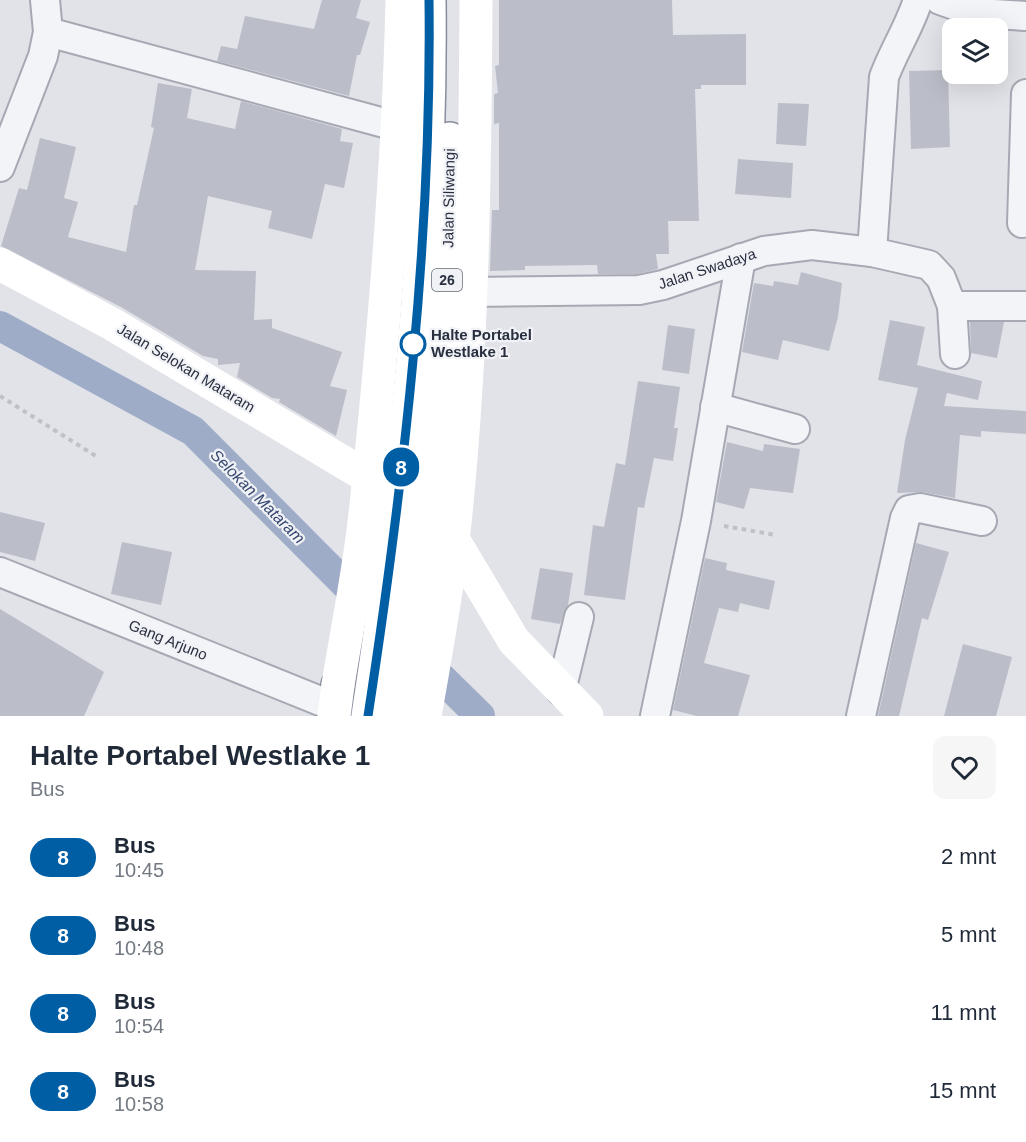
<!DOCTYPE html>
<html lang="id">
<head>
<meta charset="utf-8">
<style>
	:root { --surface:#fff; --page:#f6f6f7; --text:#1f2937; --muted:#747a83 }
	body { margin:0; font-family:Arial,sans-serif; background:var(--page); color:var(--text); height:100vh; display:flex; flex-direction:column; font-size:22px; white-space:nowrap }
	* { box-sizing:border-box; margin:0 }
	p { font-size:20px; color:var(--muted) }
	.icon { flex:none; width:33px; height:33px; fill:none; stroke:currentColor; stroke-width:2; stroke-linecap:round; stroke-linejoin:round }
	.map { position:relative; height:716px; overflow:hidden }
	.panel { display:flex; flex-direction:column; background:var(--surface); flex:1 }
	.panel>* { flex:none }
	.badge { padding:0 12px; border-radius:20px; font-size:21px; line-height:39px }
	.buttons { position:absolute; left:942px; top:18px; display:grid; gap:12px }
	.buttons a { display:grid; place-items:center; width:66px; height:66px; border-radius:12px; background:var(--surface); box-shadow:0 6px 24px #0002; font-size:30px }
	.map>.badge { position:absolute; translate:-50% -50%; box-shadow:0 0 0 3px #fff }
	.round { display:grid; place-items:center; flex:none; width:63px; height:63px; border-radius:12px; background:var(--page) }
	.summary { display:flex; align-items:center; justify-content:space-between; height:102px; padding:0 30px }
	h1 { font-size:28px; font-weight:700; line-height:45px }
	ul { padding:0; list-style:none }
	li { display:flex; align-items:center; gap:18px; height:78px; padding:0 30px }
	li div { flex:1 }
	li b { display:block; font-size:22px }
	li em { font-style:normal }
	li .badge { min-width:66px; font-weight:700; text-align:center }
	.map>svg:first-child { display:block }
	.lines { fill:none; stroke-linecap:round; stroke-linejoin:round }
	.canal { stroke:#9eacc7; stroke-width:30 }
	.building { fill:#bbbec8 }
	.street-casing { stroke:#a6a9b3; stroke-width:32 }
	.highway-casing { stroke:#898e9f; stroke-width:36 }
	.path { stroke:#bfc1c7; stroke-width:4; stroke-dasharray:4.5 4.5; stroke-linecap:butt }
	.street { stroke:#f3f4f7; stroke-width:28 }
	.secondary { stroke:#fff; stroke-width:33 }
	.highway { stroke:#fff; stroke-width:33 }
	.line-casing { stroke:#fff; stroke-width:14 }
	.line { stroke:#005ea5; stroke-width:9 }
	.stop-dot { fill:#fff; stroke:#005ea5; stroke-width:3 }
	.labels { text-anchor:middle; stroke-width:4.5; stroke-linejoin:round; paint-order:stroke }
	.shield { fill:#f0f2f6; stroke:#656a77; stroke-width:1.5 }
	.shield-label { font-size:14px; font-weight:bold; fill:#2a2f40 }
	.street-label { font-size:15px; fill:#2a2f40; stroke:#f0f2f6 }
	.stop-label { font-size:15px; font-weight:bold; fill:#2a2f40; stroke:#f0f2f6; text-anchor:start }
	.water-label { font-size:16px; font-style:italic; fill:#374871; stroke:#f0f2f6 }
</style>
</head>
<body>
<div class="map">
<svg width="1026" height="716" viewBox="0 0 1026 716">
	<rect width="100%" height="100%" fill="#e1e3e9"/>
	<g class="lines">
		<!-- canal -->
		<g class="canal">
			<path d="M0 326 193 431 368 607"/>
			<path d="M418 655 480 716"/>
		</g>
	</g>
	<!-- building -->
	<g class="building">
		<path d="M322 0H361L356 18 370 22 360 55H357L349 96 217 61 221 46 237 49 245 16 314 29Z"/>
		<path d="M499 0H672L673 35 746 34V85H701V89H695L699 221H668L669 254H656L658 269 637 274H598L597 265 525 266V270L490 271 492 210H499V123L494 124V94L498 93 495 66 499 65Z"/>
		<path d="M948 70 950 147 911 149 909 71Z"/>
		<path d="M158 83 192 89 187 118 235 129 241 101 342 129 340 141 353 143 344 188 325 184 312 239 268 228 272 211 208 196 195 270 256 271 254 320 272 319V328L342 352 330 386 347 390 336 436 279 402 280 399 272 398 237 377 240 363 218 365V359L203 356 121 307 1 246 19 188 27 190 40 138 76 147 64 198 78 202 68 237 126 252 134 205H137L154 128 151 127Z"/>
		<path d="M778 103 809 104 806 146 776 144Z"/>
		<path d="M738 159 793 163 791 198 735 194Z"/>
		<path d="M801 272 842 283 838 317 829 351 783 340 778 360 742 352 754 283 773 286 774 281 798 285Z"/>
		<path d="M890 320 925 327 917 365 982 381 978 400 947 393 944 406 1026 411V434L981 431V437L960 435 955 498 923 492 897 493 905 440 918 388 878 380Z"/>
		<path d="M970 322H1004L997 358 971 353Z"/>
		<path d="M668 325 695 329 689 374 662 370Z"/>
		<path d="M638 381 680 387 674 428H678L673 461 654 458 644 508 638 507 625 600 584 595 593 525 604 527 616 463 625 465Z"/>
		<path d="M727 442 763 451 764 444 800 449 793 493 750 488 744 509 716 502Z"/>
		<path d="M0 512 45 523 35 561 0 552Z"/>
		<path d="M122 542 172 552 161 605 111 594Z"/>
		<path d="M916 543 949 552 928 620 922 618 899 716H878Z"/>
		<path d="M705 558 727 563 726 570 775 581 769 610 740 603 738 612 719 608 704 663 750 675 738 716H697L673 710Z"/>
		<path d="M540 568 573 573 568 605 560 624 531 619Z"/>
		<path d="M0 609 104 672 84 716H0Z"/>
		<path d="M963 644 1012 657 996 716H944Z"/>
	</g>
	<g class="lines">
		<defs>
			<g id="street">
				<path d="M940 0 977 13 1026 16"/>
				<path d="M48 32 399 127"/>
				<path d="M0 167 43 56 48 32 45 0"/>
				<path d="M1022 223 1026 94"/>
				<path d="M872 252 884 77C894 50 909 28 918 0"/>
				<path d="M470 292 639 290 663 285 764 251 812 245 872 252 929 265 941 278 952 306H1026"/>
				<path d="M952 306 955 354"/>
				<path d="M715 407 795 429"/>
				<path d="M0 572 335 707"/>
				<path d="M561 691 579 617"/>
				<path d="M655 716 696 521 741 258"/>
				<path d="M861 716 905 518 909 510 920 508 982 521"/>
			</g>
			<g id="highway">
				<path d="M334 716 338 685"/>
				<path d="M368 716C404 480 432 239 429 0"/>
				<path d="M399 716 422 559 445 351 450 139"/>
			</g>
		</defs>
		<!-- street casing -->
		<use href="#street" class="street-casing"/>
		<!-- highway casing -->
		<use href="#highway" class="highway-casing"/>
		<!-- path -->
		<g class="path">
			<path d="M0 396 99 458"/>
			<path d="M724 526 776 535"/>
		</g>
		<!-- street -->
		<use href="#street" class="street"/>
		<!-- secondary -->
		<g class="secondary">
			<path d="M0 264 112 324 368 477"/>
			<path d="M453 539 514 641 587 716"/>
			<path d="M338 685C347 628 359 571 365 514 383 343 398 172 402 0"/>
			<path d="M425 716C435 658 446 600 453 541 473 362 475 180 476 0"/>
		</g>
		<!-- highway -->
		<use href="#highway" class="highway"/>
	</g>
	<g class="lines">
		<defs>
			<path id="line" d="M368 716C404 480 432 239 429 0"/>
		</defs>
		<!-- line casing -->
		<use href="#line" class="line-casing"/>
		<!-- line -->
		<use href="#line" class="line"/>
	</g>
	<!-- markers -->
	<circle class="stop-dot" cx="413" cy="344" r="12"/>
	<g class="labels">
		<!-- shield labels -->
		<rect class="shield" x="432" y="269" width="30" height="22" rx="4.5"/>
		<g class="shield-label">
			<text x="447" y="285">26</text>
		</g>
		<!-- street labels -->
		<g class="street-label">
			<text transform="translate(449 198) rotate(-89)" y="5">Jalan Siliwangi</text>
			<text transform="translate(707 269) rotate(-18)" y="5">Jalan Swadaya</text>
			<text transform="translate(186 368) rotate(31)" y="5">Jalan Selokan Mataram</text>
			<text transform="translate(168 640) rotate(22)" y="5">Gang Arjuno</text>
		</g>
		<!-- stop labels -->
		<g class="stop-label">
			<text x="431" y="340">Halte Portabel<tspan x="431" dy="17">Westlake 1</tspan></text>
		</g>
		<!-- water labels -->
		<g class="water-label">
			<text transform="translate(258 496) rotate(45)" y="6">Selokan Mataram</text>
		</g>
	</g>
</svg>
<div class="buttons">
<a><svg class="icon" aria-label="layers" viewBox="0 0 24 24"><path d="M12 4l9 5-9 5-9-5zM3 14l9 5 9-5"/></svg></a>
</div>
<b class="badge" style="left:401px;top:467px;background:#005ea5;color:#fff">8</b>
</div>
<section class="panel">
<div class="summary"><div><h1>Halte Portabel Westlake 1</h1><p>Bus</p></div><a class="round"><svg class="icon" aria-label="heart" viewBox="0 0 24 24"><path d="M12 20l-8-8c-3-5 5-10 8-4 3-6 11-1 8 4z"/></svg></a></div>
<ul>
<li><span class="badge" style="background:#005ea5;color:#fff">8</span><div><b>Bus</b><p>10:45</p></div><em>2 mnt</em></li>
<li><span class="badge" style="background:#005ea5;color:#fff">8</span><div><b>Bus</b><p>10:48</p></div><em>5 mnt</em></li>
<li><span class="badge" style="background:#005ea5;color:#fff">8</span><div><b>Bus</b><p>10:54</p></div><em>11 mnt</em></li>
<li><span class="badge" style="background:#005ea5;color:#fff">8</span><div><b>Bus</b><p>10:58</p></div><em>15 mnt</em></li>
</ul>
</section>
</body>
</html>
